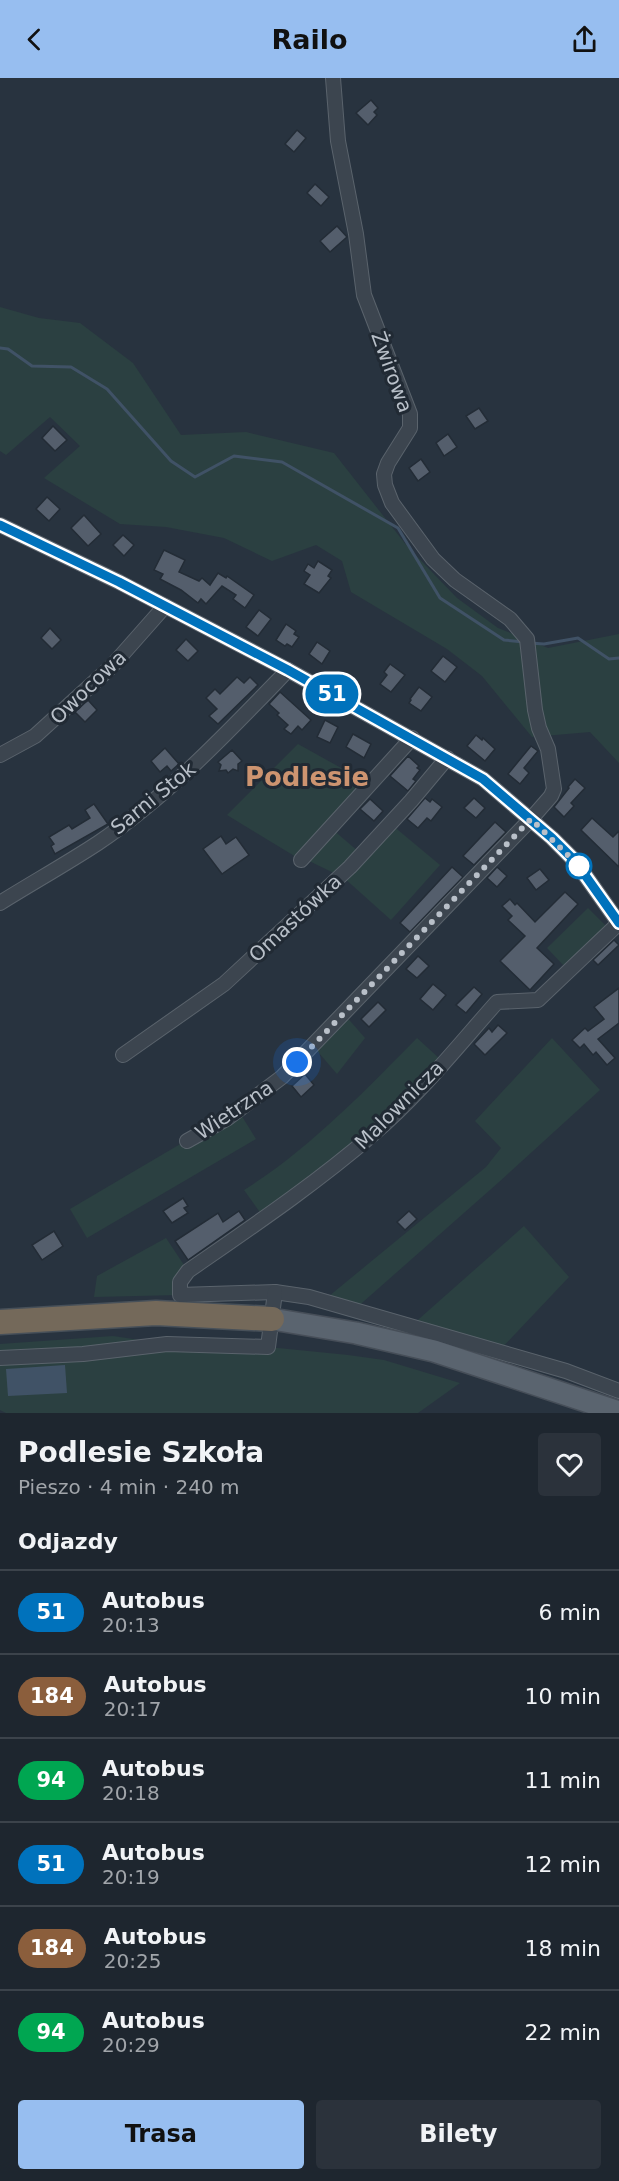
<!DOCTYPE html>
<html lang="pl">
<head>
<meta charset="utf-8">
<style>
	:root { --surface:#1e262f; --page:#2b323b; --text:#f1f3f6; --muted:#a1a5aa; --line:#3c434b; --accent:#97bef0 }
	body { margin:0; font-family:"DejaVu Sans",sans-serif; background:var(--page); color:var(--text); height:100vh; display:flex; flex-direction:column; font-size:22px; white-space:nowrap }
	* { box-sizing:border-box; margin:0 }
	p { font-size:20px; color:var(--muted) }
	.icon { flex:none; width:33px; height:33px; fill:none; stroke:currentColor; stroke-width:2; stroke-linecap:round; stroke-linejoin:round }
	.map { position:relative; height:1335px; overflow:hidden }
	.details { display:flex; flex-direction:column; background:var(--surface); flex:1 }
	.details>* { flex:none }
	.badge { padding:0 12px; border-radius:20px; font-size:21px; line-height:39px }
	.you { position:absolute; width:30px; height:30px; margin:-15px; border:4px solid #fff; border-radius:50%; background:#1a73e8; box-shadow:0 0 0 9px #1a73e833 }
	.map>.badge { position:absolute; translate:-50% -50%; box-shadow:0 0 0 3px #fff }
	h2 { padding:0 18px; font-size:22px; line-height:54px }
	.round { display:grid; place-items:center; flex:none; width:63px; height:63px; border-radius:6px; background:var(--page) }
	.headline { display:flex; align-items:center; justify-content:space-between; height:102px; padding:0 18px }
	h1 { font-size:28px; font-weight:700; line-height:45px }
	.cta { display:flex; gap:12px; margin-top:auto; padding:12px 18px }
	.cta a { flex:1; height:69px; border-radius:6px; background:var(--accent); color:#111; font-size:24px; font-weight:700; line-height:69px; text-align:center }
	.cta a+a { background:var(--page); color:var(--text) }
	ul { padding:0; list-style:none }
	li { display:flex; align-items:center; gap:18px; height:84px; padding:0 18px; border-top:2px solid var(--line) }
	li div { flex:1 }
	li b { display:block; font-size:22px }
	li em { font-style:normal }
	li .badge { min-width:66px; font-weight:700; text-align:center }
	header { display:flex; justify-content:space-between; align-items:center; height:78px; padding:0 18px; background:var(--accent); color:#111; font-size:27px; font-weight:700 }
	.map>svg:first-child { display:block }
	.green { fill:#2b4041 }
	.water { fill:#405266 }
	.lines { fill:none; stroke-linecap:round; stroke-linejoin:round }
	.stream { stroke:#405266; stroke-width:3 }
	.building { fill:#545e6c; stroke:#232c36; stroke-width:1.5 }
	.street-casing { stroke:#5a636c; stroke-width:16 }
	.primary-casing { stroke:#464e58; stroke-width:24 }
	.highway-casing { stroke:#475059; stroke-width:27 }
	.street { stroke:#3c454f; stroke-width:14 }
	.primary { stroke:#5a646f; stroke-width:21 }
	.highway { stroke:#74695a; stroke-width:24 }
	.line-casing { stroke:#fff; stroke-width:14 }
	.line { stroke:#0072bc; stroke-width:9 }
	.walk { stroke:#b9c0c9; stroke-width:6; stroke-dasharray:0 10.8 }
	.stop-dot { fill:#fff; stroke:#0072bc; stroke-width:3 }
	.labels { text-anchor:middle; stroke-width:6; stroke-linejoin:round; paint-order:stroke }
	.street-label { font-size:20px; fill:#b9c0c9; stroke:#212a34 }
	.district-label { font-size:26px; font-weight:bold; fill:#cd9470; stroke:#212a34 }
</style>
</head>
<body>
<header><svg class="icon" aria-label="back" viewBox="0 0 24 24"><path d="M15 5l-7 7 7 7"/></svg>Railo<svg class="icon" aria-label="share" viewBox="0 0 24 24"><path d="M12 15V3M7 8l5-5 5 5M5 13v7h14v-7"/></svg></header>
<div class="map">
<svg width="619" height="1335" viewBox="0 0 619 1335">
	<rect width="100%" height="100%" fill="#28333f"/>
	<!-- green -->
	<g class="green">
		<path d="M0 229 39 240 80 245 133 285 181 357 246 354 334 375 407 468 457 520 498 550 548 570 619 556V685L590 654 532 659 482 598 447 571 351 514 342 483 316 467 272 483 224 460 166 449 120 446 44 400 80 368 50 339 6 377 0 373Z"/>
		<path d="M298 666 370 706 301 782 227 737Z"/>
		<path d="M392 747 440 787 391 842 343 799Z"/>
		<path d="M332 751 359 774 338 797 305 781Z"/>
		<path d="M588 830 606 848 565 889 547 870Z"/>
		<path d="M344 936 365 960 337 996 313 968Z"/>
		<path d="M417 960 440 981 429 1000 264 1140 244 1112C307 1073 366 1012 417 960Z"/>
		<path d="M552 960 600 1012 499 1104 354 1232 323 1223 486 1089 501 1070 475 1043Z"/>
		<path d="M238 1032 256 1061 87 1160 70 1131Z"/>
		<path d="M524 1148 569 1199 498 1274 411 1248Z"/>
		<path d="M166 1160 188 1193 180 1217 94 1219 97 1198Z"/>
		<path d="M113 1258 167 1266 268 1269 348 1277 384 1282 460 1305 418 1335H6L0 1332V1266Z"/>
	</g>
	<!-- water -->
	<path class="water" d="M65 1287 67 1315 8 1318 6 1291Z"/>
	<g class="lines">
		<!-- stream -->
		<g class="stream">
			<path d="M0 270 8 271 32 288 71 289 107 311 171 383 195 399 234 378 282 384 398 450 440 520 504 562 524 564"/>
			<path d="M530 565 544 566 578 560 609 581 619 580"/>
		</g>
	</g>
	<!-- building -->
	<g class="building">
		<path d="M371 22 378 30 374 34 377 37 368 47 356 35Z"/>
		<path d="M297 52 306 60 294 74 285 66Z"/>
		<path d="M315 106 329 119 321 128 307 115Z"/>
		<path d="M337 148 347 159 330 174 320 163Z"/>
		<path d="M479 330 488 343 475 351 466 338Z"/>
		<path d="M53 348 67 362 55 373 42 360Z"/>
		<path d="M448 356 457 369 444 378 436 365Z"/>
		<path d="M421 381 430 394 418 403 409 390Z"/>
		<path d="M47 419 60 431 49 443 36 431Z"/>
		<path d="M84 437 101 456 88 468 71 450Z"/>
		<path d="M123 457 134 467 124 478 113 467Z"/>
		<path d="M164 472 185 482 179 494 199 503 202 500 210 507 218 495 226 500 227 498 254 517 245 530 233 521 236 517 222 508 206 526 201 521 198 525 181 512 160 501 163 496 154 492Z"/>
		<path d="M318 483 332 492 328 498 331 500 319 515 304 506 310 497 304 493 308 486 314 490Z"/>
		<path d="M259 532 271 541 258 558 246 549Z"/>
		<path d="M286 546 296 553 294 556 299 559 292 569 287 566 285 568 276 562Z"/>
		<path d="M50 550 61 562 52 571 41 560Z"/>
		<path d="M186 561 198 573 188 583 176 572Z"/>
		<path d="M317 564 330 573 322 586 309 576Z"/>
		<path d="M443 578 457 589 445 604 431 593Z"/>
		<path d="M390 586 405 597 391 614 380 606 387 597 384 594Z"/>
		<path d="M237 599 244 605 250 599 258 607 218 646 209 638 217 631 206 620 215 611 220 616Z"/>
		<path d="M419 609 432 619 421 633 409 625 411 622 410 621Z"/>
		<path d="M280 614 311 642 302 652 298 648 291 656 284 651 288 647 277 637 279 635 269 626Z"/>
		<path d="M88 622 97 632 85 644 75 634Z"/>
		<path d="M325 642 338 649 330 665 317 659Z"/>
		<path d="M353 656 371 666 364 680 346 669Z"/>
		<path d="M476 657 482 662 483 660 495 671 485 683 467 668Z"/>
		<path d="M531 668 538 673 524 690 529 695 520 706 508 696Z"/>
		<path d="M165 670 179 686 171 693 167 688 160 694 151 683Z"/>
		<path d="M232 672 242 683 238 686V693L233 691 228 695 226 692 219 693 221 687 218 684Z"/>
		<path d="M408 678 419 688 417 690 420 692 413 701 416 703 408 713 390 698Z"/>
		<path d="M575 701 585 710 571 725 574 728 564 739 554 729 569 710 568 709Z"/>
		<path d="M425 720 430 724 432 721 442 729 431 743 427 740 418 750 407 741Z"/>
		<path d="M474 720 485 730 476 740 464 730Z"/>
		<path d="M370 721 383 733 374 743 360 731Z"/>
		<path d="M94 726 108 746 55 776 51 768 54 766 49 759 69 747 72 751 90 740 85 732Z"/>
		<path d="M592 740 613 759 619 753V789L581 752Z"/>
		<path d="M495 744 506 754 474 787 463 778Z"/>
		<path d="M221 758 226 766 236 759 249 777 222 796 203 771Z"/>
		<path d="M452 789 463 799 410 854 400 845Z"/>
		<path d="M497 789 507 798 497 809 487 800Z"/>
		<path d="M540 791 549 802 536 812 527 800Z"/>
		<path d="M565 814 578 826 537 870 554 886 530 912 500 883 525 858 508 842 512 838 502 828 510 821 515 827 517 825 535 844Z"/>
		<path d="M614 862 619 867 598 887 593 882Z"/>
		<path d="M418 878 429 888 417 900 406 891Z"/>
		<path d="M433 906 446 917 433 932 420 921Z"/>
		<path d="M474 909 482 916 466 935 456 927Z"/>
		<path d="M619 910V945L598 961 615 980 607 987 596 974 593 977 584 966 580 970 572 962 585 950 588 953 604 941 594 929Z"/>
		<path d="M378 924 386 932 369 949 361 941Z"/>
		<path d="M498 947 507 955 485 977 474 966 489 950 492 954Z"/>
		<path d="M305 996 314 1007 301 1019 292 1008Z"/>
		<path d="M183 1120 188 1128 184 1130 188 1135 172 1145 163 1133Z"/>
		<path d="M239 1133 245 1142 188 1182 175 1163 218 1135 223 1144Z"/>
		<path d="M409 1133 417 1141 405 1152 397 1144Z"/>
		<path d="M54 1153 63 1168 42 1182 32 1167Z"/>
	</g>
	<g class="lines">
		<defs>
			<g id="street">
				<path d="M0 447 119 504 288 592 483 701 552 760 575 783 619 845"/>
				<path d="M0 677 35 658 112 588 165 528"/>
				<path d="M301 782 412 660"/>
				<path d="M0 825C32 805 66 786 98 765 169 717 228 654 288 592"/>
				<path d="M619 845 538 922 497 924C457 969 418 1018 372 1057 314 1107 250 1150 188 1193L180 1204V1217L275 1214 309 1219 566 1293 619 1313"/>
				<path d="M123 977 224 906 292 843 350 789 411 723 447 680"/>
				<path d="M187 1063 228 1040 282 999 531 741 551 718 554 711 548 671 539 650 535 632 527 561 510 541 455 502 433 481 392 425 385 407 384 396 388 385 410 350V336L364 217 356 156 338 63 333 0"/>
				<path d="M0 1280 83 1276 167 1266 268 1269 275 1214"/>
			</g>
			<path id="primary" d="M272 1241 356 1255 434 1273 619 1334"/>
			<path id="highway" d="M0 1244 156 1235 272 1241"/>
		</defs>
		<!-- street casing -->
		<use href="#street" class="street-casing"/>
		<!-- primary casing -->
		<use href="#primary" class="primary-casing"/>
		<!-- highway casing -->
		<use href="#highway" class="highway-casing"/>
		<!-- street -->
		<use href="#street" class="street"/>
		<!-- primary -->
		<use href="#primary" class="primary"/>
		<!-- highway -->
		<use href="#highway" class="highway"/>
	</g>
	<g class="lines">
		<defs>
			<path id="line" d="M0 447 119 504 288 592 483 701 552 760 575 783 619 845"/>
		</defs>
		<!-- line casing -->
		<use href="#line" class="line-casing"/>
		<!-- line -->
		<use href="#line" class="line"/>
		<!-- walk -->
		<path class="walk" d="M297 984 531 741 579 788"/>
	</g>
	<!-- markers -->
	<circle class="stop-dot" cx="579" cy="788" r="12"/>
	<g class="labels">
		<!-- street labels -->
		<g class="street-label">
			<text transform="translate(392 294) rotate(70)" y="7">Żwirowa</text>
			<text transform="translate(88 609) rotate(-44)" y="7">Owocowa</text>
			<text transform="translate(153 720) rotate(-39)" y="7">Sarni Stok</text>
			<text transform="translate(295 840) rotate(-43)" y="7">Omastówka</text>
			<text transform="translate(399 1027) rotate(-45)" y="7">Malownicza</text>
			<text transform="translate(234 1032) rotate(-34)" y="7">Wietrzna</text>
		</g>
		<!-- district labels -->
		<g class="district-label">
			<text x="307" y="708">Podlesie</text>
		</g>
	</g>
</svg>
<div class="you" style="left:297px;top:984px"></div>
<b class="badge" style="left:332px;top:616px;background:#0072bc;color:#fff">51</b>
</div>
<section class="details">
<div class="headline"><div><h1>Podlesie Szkoła</h1><p>Pieszo · 4 min · 240 m</p></div><a class="round"><svg class="icon" aria-label="heart" viewBox="0 0 24 24"><path d="M12 20l-8-8c-3-5 5-10 8-4 3-6 11-1 8 4z"/></svg></a></div>
<h2>Odjazdy</h2>
<ul>
<li><span class="badge" style="background:#0072bc;color:#fff">51</span><div><b>Autobus</b><p>20:13</p></div><em>6 min</em></li>
<li><span class="badge" style="background:#8b5e3c;color:#fff">184</span><div><b>Autobus</b><p>20:17</p></div><em>10 min</em></li>
<li><span class="badge" style="background:#00a651;color:#fff">94</span><div><b>Autobus</b><p>20:18</p></div><em>11 min</em></li>
<li><span class="badge" style="background:#0072bc;color:#fff">51</span><div><b>Autobus</b><p>20:19</p></div><em>12 min</em></li>
<li><span class="badge" style="background:#8b5e3c;color:#fff">184</span><div><b>Autobus</b><p>20:25</p></div><em>18 min</em></li>
<li><span class="badge" style="background:#00a651;color:#fff">94</span><div><b>Autobus</b><p>20:29</p></div><em>22 min</em></li>
</ul>
<div class="cta"><a>Trasa</a><a>Bilety</a></div>
</section>
</body>
</html>
